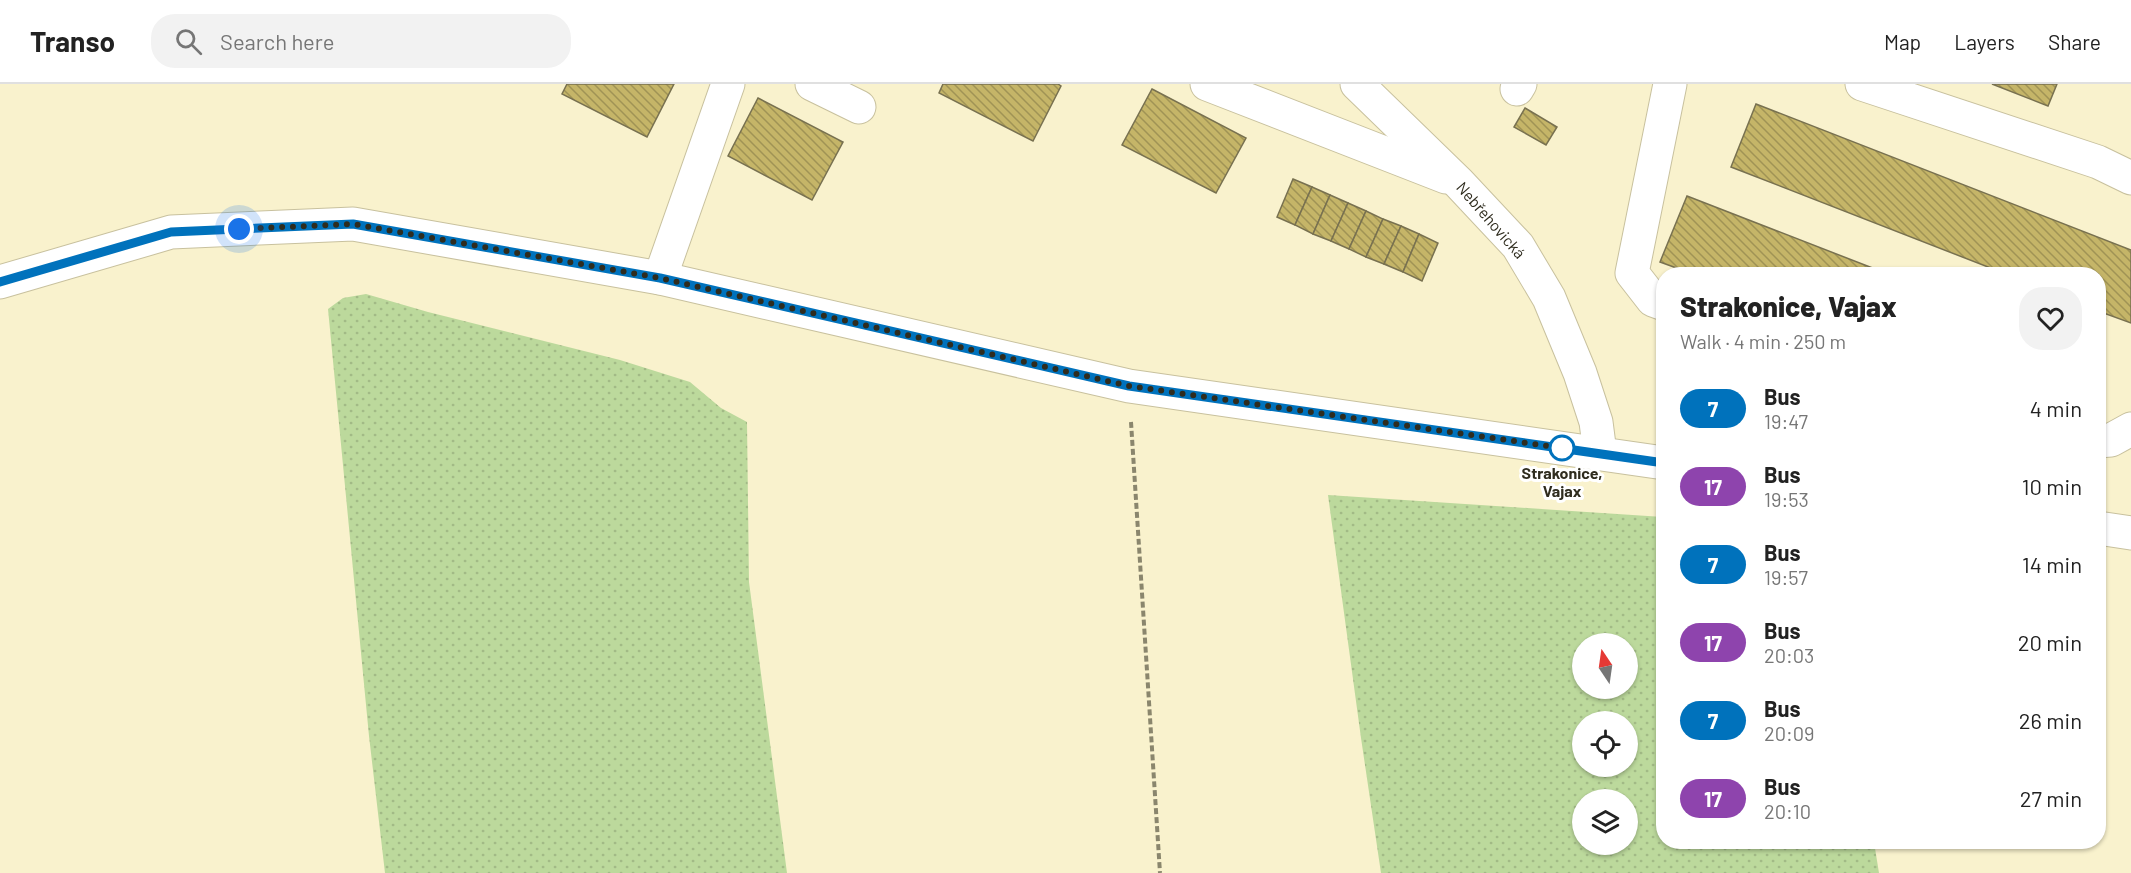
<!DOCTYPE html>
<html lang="en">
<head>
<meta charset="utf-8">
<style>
	:root { --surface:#fff; --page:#f2f2f2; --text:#222; --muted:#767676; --line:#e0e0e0 }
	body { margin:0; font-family:Barlow,sans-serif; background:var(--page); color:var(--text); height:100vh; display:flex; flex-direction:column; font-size:22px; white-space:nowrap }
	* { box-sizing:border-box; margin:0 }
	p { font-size:20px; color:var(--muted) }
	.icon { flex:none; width:33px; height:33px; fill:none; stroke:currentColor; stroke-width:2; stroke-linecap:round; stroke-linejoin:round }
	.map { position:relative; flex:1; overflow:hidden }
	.sheet { position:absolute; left:1656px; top:183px; width:450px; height:582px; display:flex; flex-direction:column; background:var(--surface); border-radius:24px; box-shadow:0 2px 4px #0004 }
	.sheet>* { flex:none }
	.badge { padding:0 12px; border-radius:20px; font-size:21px; line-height:39px }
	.needle { width:39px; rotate:347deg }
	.buttons { position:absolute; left:1572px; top:549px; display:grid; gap:12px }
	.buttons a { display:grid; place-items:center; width:66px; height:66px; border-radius:50%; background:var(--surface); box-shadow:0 2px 4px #0004; font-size:30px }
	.you { position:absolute; width:30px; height:30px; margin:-15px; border:4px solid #fff; border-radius:50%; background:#1a73e8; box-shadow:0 0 0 9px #1a73e833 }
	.map>.badge { position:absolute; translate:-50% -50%; box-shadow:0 0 0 3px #fff }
	.round { display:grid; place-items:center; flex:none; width:63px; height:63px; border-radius:24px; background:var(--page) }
	.headline { display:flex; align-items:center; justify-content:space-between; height:102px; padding:0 24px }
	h1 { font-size:28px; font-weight:800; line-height:45px }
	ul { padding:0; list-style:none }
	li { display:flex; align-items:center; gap:18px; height:78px; padding:0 24px }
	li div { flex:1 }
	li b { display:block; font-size:22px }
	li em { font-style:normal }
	li .badge { min-width:66px; font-weight:700; text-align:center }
	header { display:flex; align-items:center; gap:36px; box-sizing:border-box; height:84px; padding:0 30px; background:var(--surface); border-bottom:2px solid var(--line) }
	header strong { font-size:28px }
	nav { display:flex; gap:33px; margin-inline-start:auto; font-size:21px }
	.search { width:420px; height:54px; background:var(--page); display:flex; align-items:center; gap:15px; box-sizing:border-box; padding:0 21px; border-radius:24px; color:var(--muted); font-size:22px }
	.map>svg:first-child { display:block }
	.grass { fill:url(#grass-dots); fill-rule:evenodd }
	.building { fill:url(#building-back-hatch); stroke:#787150; stroke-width:1.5 }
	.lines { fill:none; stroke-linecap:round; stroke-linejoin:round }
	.minor-casing { stroke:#c8c19e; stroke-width:35 }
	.path { stroke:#8a866d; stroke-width:4; stroke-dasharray:6 3; stroke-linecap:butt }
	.minor { stroke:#fff; stroke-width:33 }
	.line-casing { stroke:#fff; stroke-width:14 }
	.line { stroke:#0072bc; stroke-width:9 }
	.walk { stroke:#2f2c1e; stroke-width:6; stroke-dasharray:0 10.8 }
	.stop-dot { fill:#fff; stroke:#0072bc; stroke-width:3 }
	.labels { text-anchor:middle; stroke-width:6; stroke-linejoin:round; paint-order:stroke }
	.street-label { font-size:16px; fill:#2f2c1e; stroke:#fff }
	.stop-label { font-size:16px; font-weight:bold; fill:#2f2c1e; stroke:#fff }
</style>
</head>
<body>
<header>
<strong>Transo</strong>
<div class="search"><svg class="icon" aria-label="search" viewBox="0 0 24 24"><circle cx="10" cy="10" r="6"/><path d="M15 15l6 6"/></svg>Search here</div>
<nav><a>Map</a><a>Layers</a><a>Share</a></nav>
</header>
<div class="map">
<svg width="2131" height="789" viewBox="0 0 2131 789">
	<defs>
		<pattern id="grass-dots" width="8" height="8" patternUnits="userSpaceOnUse" patternTransform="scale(1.5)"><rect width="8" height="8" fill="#bcd99c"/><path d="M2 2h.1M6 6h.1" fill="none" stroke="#a2ba86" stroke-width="1.8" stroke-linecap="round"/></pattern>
		<pattern id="building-back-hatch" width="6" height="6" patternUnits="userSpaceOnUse" patternTransform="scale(1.5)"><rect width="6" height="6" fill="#c5b568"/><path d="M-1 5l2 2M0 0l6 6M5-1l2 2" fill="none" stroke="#a09355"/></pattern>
	</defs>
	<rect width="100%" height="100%" fill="#f9f2cd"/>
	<!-- grass -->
	<g class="grass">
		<path d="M366 210 428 228 620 276 690 298 721 324 747 338 749 498 787 789H385L369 652 328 225 343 214Z"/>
		<path d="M1328 411 1663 433 1664 758H1874L1879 789H1381L1361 654ZM1582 560H1628V604H1582ZM1582 638H1628V682H1582ZM1582 716H1628V760H1582Z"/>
	</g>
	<!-- building -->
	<g class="building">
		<path d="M567 0H674L647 53 562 10Z"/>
		<path d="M943 0H1058L1061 2 1033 57 939 9Z"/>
		<path d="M1992 0H2057L2048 22Z"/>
		<path d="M1152 5 1246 54 1216 109 1122 61Z"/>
		<path d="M758 14 843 58 812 116 728 72Z"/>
		<path d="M1756 20 2131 166V239L2098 227V190H2006L1731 83Z"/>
		<path d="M1525 24 1557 43 1546 61 1514 43Z"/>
		<path d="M1293 95 1312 103 1295 141 1277 133Z"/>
		<path d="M1312 103 1330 111 1313 150 1295 141Z"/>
		<path d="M1330 111 1348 119 1331 157 1313 150Z"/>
		<path d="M1687 112 1888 190H1693L1660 178Z"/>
		<path d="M1348 119 1366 127 1349 165 1331 157Z"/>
		<path d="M1366 127 1383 135 1366 173 1349 165Z"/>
		<path d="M1383 135 1401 142 1384 180 1366 173Z"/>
		<path d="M1401 142 1419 150 1403 188 1384 180Z"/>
		<path d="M1419 150 1438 159 1422 197 1403 188Z"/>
	</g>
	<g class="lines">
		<defs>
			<g id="minor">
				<path d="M812 0 859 23"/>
				<path d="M1207 0 1446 93"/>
				<path d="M1357 0 1458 98 1518 162 1549 214 1580 289 1596 338 1600 369"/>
				<path d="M1862 0 2098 78 2131 94"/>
				<path d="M1517 5 1520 0"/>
				<path d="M660 194 728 0"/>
				<path d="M0 198 171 148 353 140 660 194 1129 302 1664 379"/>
				<path d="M1664 220 1653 216 1632 189 1670 0"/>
				<path d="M2098 357 2111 356 2131 345"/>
				<path d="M2098 444 2131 449"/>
			</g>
		</defs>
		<!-- minor casing -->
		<use href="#minor" class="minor-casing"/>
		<!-- path -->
		<path class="path" d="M1131 338 1160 789"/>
		<!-- minor -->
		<use href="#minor" class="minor"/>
	</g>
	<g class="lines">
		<defs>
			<path id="line" d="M0 198 171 148 353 140 660 194 1129 302 1664 379"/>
		</defs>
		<!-- line casing -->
		<use href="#line" class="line-casing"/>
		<!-- line -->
		<use href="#line" class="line"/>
		<!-- walk -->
		<path class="walk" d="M239 145 353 140 660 194 1129 302 1562 364"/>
	</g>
	<!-- markers -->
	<circle class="stop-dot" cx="1562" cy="364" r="12"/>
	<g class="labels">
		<!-- street labels -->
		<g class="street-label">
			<text transform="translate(1491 136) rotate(49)" y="6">Nebřehovická</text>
		</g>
		<!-- stop labels -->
		<g class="stop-label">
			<text x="1562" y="395">Strakonice,<tspan x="1562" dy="18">Vajax</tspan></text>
		</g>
	</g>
</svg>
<div class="buttons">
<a><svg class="needle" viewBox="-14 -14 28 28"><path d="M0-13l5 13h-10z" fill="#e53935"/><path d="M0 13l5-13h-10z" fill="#767676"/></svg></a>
<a><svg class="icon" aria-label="locate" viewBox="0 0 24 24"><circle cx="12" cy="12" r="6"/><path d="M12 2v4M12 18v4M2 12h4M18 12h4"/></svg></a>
<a><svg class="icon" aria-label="layers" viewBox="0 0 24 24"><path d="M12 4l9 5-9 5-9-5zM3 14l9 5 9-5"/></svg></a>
</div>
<div class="you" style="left:239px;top:145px"></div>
<section class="sheet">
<div class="headline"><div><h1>Strakonice, Vajax</h1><p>Walk · 4 min · 250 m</p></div><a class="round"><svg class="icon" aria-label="heart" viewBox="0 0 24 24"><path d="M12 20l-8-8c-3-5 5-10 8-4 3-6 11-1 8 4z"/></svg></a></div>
<ul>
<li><span class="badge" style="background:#0072bc;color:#fff">7</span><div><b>Bus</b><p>19:47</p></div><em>4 min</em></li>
<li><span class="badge" style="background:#8e44ad;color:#fff">17</span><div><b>Bus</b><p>19:53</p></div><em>10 min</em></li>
<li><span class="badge" style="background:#0072bc;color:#fff">7</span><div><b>Bus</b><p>19:57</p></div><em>14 min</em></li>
<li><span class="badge" style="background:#8e44ad;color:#fff">17</span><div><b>Bus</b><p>20:03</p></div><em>20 min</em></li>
<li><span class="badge" style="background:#0072bc;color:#fff">7</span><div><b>Bus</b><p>20:09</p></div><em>26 min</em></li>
<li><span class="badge" style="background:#8e44ad;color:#fff">17</span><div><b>Bus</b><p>20:10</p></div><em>27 min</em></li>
</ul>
</section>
</div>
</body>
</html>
